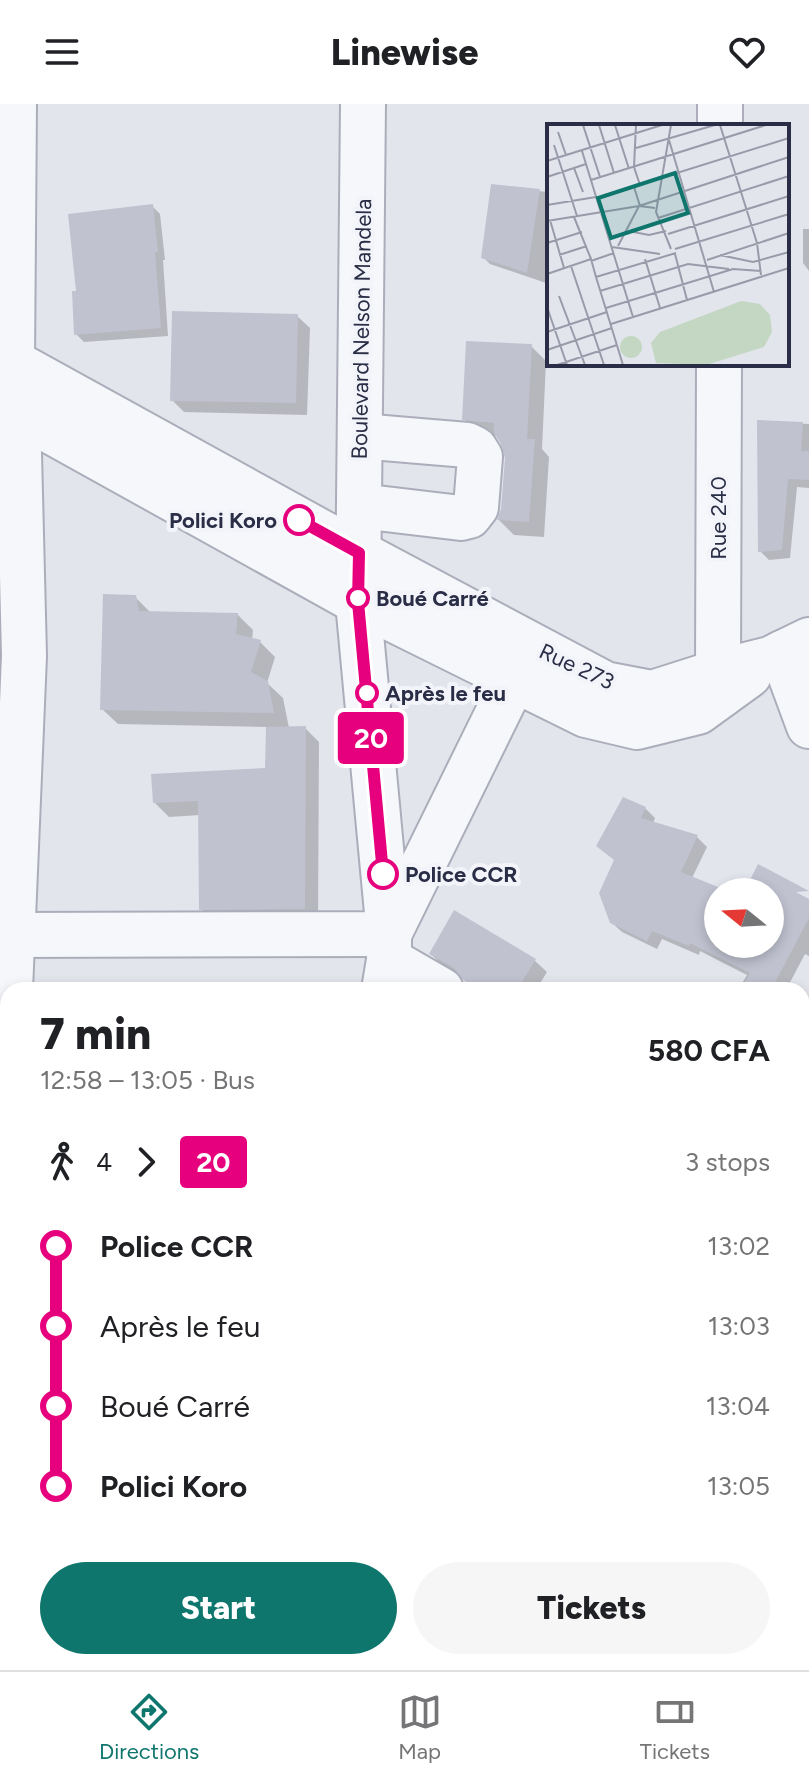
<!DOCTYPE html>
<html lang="en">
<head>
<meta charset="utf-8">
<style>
	:root { --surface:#fff; --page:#f6f6f6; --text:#202124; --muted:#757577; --line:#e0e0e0; --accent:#0f766e }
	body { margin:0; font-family:Figtree,sans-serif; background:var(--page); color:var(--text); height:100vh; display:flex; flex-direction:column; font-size:30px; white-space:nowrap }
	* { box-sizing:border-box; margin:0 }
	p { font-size:26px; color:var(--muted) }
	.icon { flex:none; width:44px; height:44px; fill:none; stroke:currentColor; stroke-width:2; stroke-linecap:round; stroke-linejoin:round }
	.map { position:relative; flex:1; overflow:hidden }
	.panel { position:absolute; left:0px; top:878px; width:810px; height:688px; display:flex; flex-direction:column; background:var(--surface); border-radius:24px 24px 0 0; box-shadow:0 4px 12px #0003 }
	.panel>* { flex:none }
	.badge { padding:0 16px; border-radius:6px; font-size:28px; line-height:52px }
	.needle { width:52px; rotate:288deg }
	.fabs { position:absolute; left:704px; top:774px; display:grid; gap:16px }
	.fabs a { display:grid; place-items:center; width:80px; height:80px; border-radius:50%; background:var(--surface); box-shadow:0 4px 12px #0003; font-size:40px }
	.map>.badge { position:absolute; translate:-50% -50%; box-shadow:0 0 0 4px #fff }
	.legs { display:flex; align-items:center; gap:12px; height:88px; padding:0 40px; font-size:26px }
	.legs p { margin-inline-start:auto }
	.headline { display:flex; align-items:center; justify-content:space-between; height:136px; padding:0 40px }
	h1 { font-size:44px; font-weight:800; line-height:60px }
	.cta { display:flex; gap:16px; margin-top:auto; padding:16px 40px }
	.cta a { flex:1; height:92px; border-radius:48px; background:var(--accent); color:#fff; font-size:32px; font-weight:800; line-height:92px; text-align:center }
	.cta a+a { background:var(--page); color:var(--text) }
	ul { padding:0 40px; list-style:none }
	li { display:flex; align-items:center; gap:28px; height:80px; font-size:30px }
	li i { display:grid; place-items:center; width:12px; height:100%; margin:0 10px; background:currentColor }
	li i::after { content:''; width:20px; height:20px; margin:-10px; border:6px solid; border-radius:50%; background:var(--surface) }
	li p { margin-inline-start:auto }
	li:first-child i { background:linear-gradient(#0000 50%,currentColor 0) }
	li:last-child i { background:linear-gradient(currentColor 50%,#0000 0) }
	header { display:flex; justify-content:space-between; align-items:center; height:104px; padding:0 40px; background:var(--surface); font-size:36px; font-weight:800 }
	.tab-bar { display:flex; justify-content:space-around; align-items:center; height:112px; border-top:2px solid var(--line); background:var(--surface); font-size:22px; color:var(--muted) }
	.tab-bar a { display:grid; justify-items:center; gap:4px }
	.tab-bar .current { color:var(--accent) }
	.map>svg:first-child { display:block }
	.built { fill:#d4d7e2 }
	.shadow { fill:#0003 }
	.building { fill:#c0c2d0 }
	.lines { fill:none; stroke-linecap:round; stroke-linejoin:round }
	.minor-casing { stroke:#abaeba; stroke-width:48 }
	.minor { stroke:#f6f7fa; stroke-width:44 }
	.line-1-casing { stroke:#fff; stroke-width:18 }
	.line-1 { stroke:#e6007e; stroke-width:12 }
	.stop-1-dot { fill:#fff; stroke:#e6007e; stroke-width:4 }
	.labels { text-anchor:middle; stroke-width:8; stroke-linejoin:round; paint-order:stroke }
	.street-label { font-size:22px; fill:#292d46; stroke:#f3f4f9 }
	.stop-label { font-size:22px; font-weight:bold; fill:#292d46; stroke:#f3f4f9; text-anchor:start }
	.inset-road { fill:none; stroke:#999baa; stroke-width:2 }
	.view { fill:#0f766e; fill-opacity:0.15; stroke:#0f766e; stroke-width:4 }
	.inset-edge { fill:none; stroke:#292d46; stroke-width:4 }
</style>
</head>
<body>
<header><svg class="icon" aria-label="menu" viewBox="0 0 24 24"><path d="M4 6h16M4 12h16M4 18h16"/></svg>Linewise<svg class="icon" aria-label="heart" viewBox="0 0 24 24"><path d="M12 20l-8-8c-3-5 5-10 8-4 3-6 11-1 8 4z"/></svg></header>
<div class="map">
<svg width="809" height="1566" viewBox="0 0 809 1566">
	<rect width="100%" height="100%" fill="#e3e5ec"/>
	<!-- built -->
	<path class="built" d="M802 1298 809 1303V1538L802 1539Z"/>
	<!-- shadow -->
	<g class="shadow">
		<path d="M492 83 549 88V180L490 160 483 153Z"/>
		<path d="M152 102 160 110 165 156H163L168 232 84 238 76 230 79 188Z"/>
		<path d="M803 125H809V167L803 159Z"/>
		<path d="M297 212 310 224 307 311 184 308 172 296Z"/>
		<path d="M531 242 546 257 542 345 549 353 544 433 514 431 499 416 503 405 507 354 498 332 480 330 464 315Z"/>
		<path d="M759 318 809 320V384L797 383 790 454 769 456 760 447Z"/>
		<path d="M135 493 151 509 238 511 253 526 252 536 260 538 275 553 267 579 283 594 289 624H305L319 638 318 819H215L201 805 200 711 169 713 155 699 267 665 268 623 118 620 102 605Z"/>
		<path d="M645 704 655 714 653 720 697 733 707 743 692 774 726 788H718V840H770V788H746H791L809 797V852L805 850 786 886H738L747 871 700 847 699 851 662 835 657 845 622 828 611 818 601 789Z"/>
		<path d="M431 850 534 856 547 868 536 886H476L464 874 443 862Z"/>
		<path d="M802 930 809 937 802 950Z"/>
		<path d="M802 1015 809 1020V1063L802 1058Z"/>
		<path d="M183 1558H252V1566L187 1562Z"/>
	</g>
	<!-- building -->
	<g class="building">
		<path d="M491 80 540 85 527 169 481 154Z"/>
		<path d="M153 100 158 148H155L161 224 74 231 72 187H76L68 110Z"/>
		<path d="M172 207 298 210 296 299 170 297Z"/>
		<path d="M466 237 532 240 527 335H535L529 418 497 416 501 405 505 354 501 340 494 329V319L462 316Z"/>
		<path d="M757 316 803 318 801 347H809V376L788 375 782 446 758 448Z"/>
		<path d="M103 490 136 491 139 507 238 509 236 530 261 536 251 568 268 577 274 609 100 606Z"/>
		<path d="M306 622 305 805 199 806 198 697 153 699 151 670 265 664 266 623Z"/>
		<path d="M623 693 646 703 641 714 698 731 681 768 718 783V840H770V788H744L758 760 809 787 796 788 809 795V814L771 886H760L745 878 750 869 690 839 689 842 652 827 647 837 610 819 599 789 614 756 596 742Z"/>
		<path d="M454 806 536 855 517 886H481L463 876 454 864 429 850Z"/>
	</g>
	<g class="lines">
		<defs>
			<g id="minor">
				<path d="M363 0 358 498 389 830V856L384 886"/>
				<path d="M720 22V0"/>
				<path d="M0 251 359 449 605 580 652 589 718 568 770 555 809 536"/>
				<path d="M719 260 718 568 721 591"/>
				<path d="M0 299 358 498 586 611 637 623 698 608 749 571"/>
				<path d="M360 402 461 414 469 412 476 403 480 353 475 345 467 341 360 332"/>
				<path d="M782 549 809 622"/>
				<path d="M12 831 389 830 514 576"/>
				<path d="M389 856 441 886"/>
				<path d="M10 886 24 552 18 309 12 257 14 0"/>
				<path d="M802 1166 809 1154"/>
				<path d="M0 1233 8 965"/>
				<path d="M802 1287 809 1300"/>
				<path d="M138 1566V1558"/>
				<path d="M277 1566 279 1558"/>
			</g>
		</defs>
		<!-- minor casing -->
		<use href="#minor" class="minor-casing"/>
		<!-- minor -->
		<use href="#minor" class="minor"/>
	</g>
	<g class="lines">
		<defs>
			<path id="line-1" d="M299 416 359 449 358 498 383 770"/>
		</defs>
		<!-- line-1 casing -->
		<use href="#line-1" class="line-1-casing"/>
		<!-- line-1 -->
		<use href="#line-1" class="line-1"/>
	</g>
	<!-- markers -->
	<g class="stop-1-dot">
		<circle cx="299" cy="416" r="14"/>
		<circle cx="358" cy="494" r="10"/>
		<circle cx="367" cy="589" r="10"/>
		<circle cx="383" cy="770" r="14"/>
	</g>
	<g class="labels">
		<!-- street labels -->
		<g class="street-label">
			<text transform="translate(361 225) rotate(-89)" y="8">Boulevard Nelson Mandela</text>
			<text transform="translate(718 414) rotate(-90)" y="8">Rue 240</text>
			<text transform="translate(577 562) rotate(25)" y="8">Rue 273</text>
		</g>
		<!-- stop labels -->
		<g class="stop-label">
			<text x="277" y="424" text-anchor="end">Polici Koro</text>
			<text x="376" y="502">Boué Carré</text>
			<text x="385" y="597">Après le feu</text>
			<text x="405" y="778">Police CCR</text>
		</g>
	</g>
	<!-- overview -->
	<g transform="translate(547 20)">
		<rect width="242" height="242" fill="#e3e5ec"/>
		<path d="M194 177 213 180 223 191 225 208 217 223 159 241 109 239 104 219 113 208ZM73 223a11 11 0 1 1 22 0a11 11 0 1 1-22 0Z" fill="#c4d7c3"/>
		<path class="inset-road" d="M36 1 53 53M52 1 67 49M68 1 82 45M89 1 87 43 93 61M173 1 210 119 214 151M11 8 19 31M122 16 167 168M7 21 30 92M89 24 168 1M35 27 86 193M0 37 115 1M27 44 36 68M0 53 39 40M44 56 219 1M87 63 93 82 108 84M50 74 242 14M0 81 49 73M27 93 44 135M111 94 242 52M3 96 17 144M0 97 92 82 242 33M81 107 102 111 119 107M121 110 242 72M0 119 35 108M71 122 92 82M65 123 113 130M124 125 109 88 124 1M128 125 242 90M128 130 140 176M12 131 40 122M173 131 206 138 242 128M98 135 113 184M160 136 242 109M44 137 67 129M24 142 57 241M0 150 44 135 49 153 129 129M49 153 76 241M53 167 141 140 182 145M12 172 38 241M0 183 20 241M59 184 186 145 214 147M64 200 242 144M0 208 60 188M0 226 65 204M10 241 70 221M65 241H96"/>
		<path class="view" d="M128 49 141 89 64 114 51 74Z"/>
		<rect width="242" height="242" class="inset-edge"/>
	</g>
</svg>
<div class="fabs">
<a><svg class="needle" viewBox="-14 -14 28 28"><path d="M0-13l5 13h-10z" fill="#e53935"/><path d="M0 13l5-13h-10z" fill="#757577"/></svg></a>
</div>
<b class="badge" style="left:371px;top:634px;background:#e6007e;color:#fff">20</b>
<section class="panel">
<div class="headline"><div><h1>7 min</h1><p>12:58 – 13:05 · Bus</p></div><b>580 CFA</b></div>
<div class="legs"><svg class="icon" aria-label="walk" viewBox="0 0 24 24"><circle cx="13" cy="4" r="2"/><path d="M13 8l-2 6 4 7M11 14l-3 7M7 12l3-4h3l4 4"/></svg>4<svg class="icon" aria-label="forward" viewBox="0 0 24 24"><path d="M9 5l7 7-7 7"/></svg><b class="badge" style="background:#e6007e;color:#fff">20</b><p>3 stops</p></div>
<ul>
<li><i style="color:#e6007e"></i><b>Police CCR</b><p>13:02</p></li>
<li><i style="color:#e6007e"></i><span>Après le feu</span><p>13:03</p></li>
<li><i style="color:#e6007e"></i><span>Boué Carré</span><p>13:04</p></li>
<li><i style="color:#e6007e"></i><b>Polici Koro</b><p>13:05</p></li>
</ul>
<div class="cta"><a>Start</a><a>Tickets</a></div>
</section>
</div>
<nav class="tab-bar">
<a class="current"><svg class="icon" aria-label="directions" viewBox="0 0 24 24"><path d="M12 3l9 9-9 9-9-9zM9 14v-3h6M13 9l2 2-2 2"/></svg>Directions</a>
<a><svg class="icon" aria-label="map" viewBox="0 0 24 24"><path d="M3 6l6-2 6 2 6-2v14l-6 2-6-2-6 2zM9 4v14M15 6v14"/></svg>Map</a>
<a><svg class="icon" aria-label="tickets" viewBox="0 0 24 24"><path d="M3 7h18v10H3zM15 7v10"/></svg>Tickets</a>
</nav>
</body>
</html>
